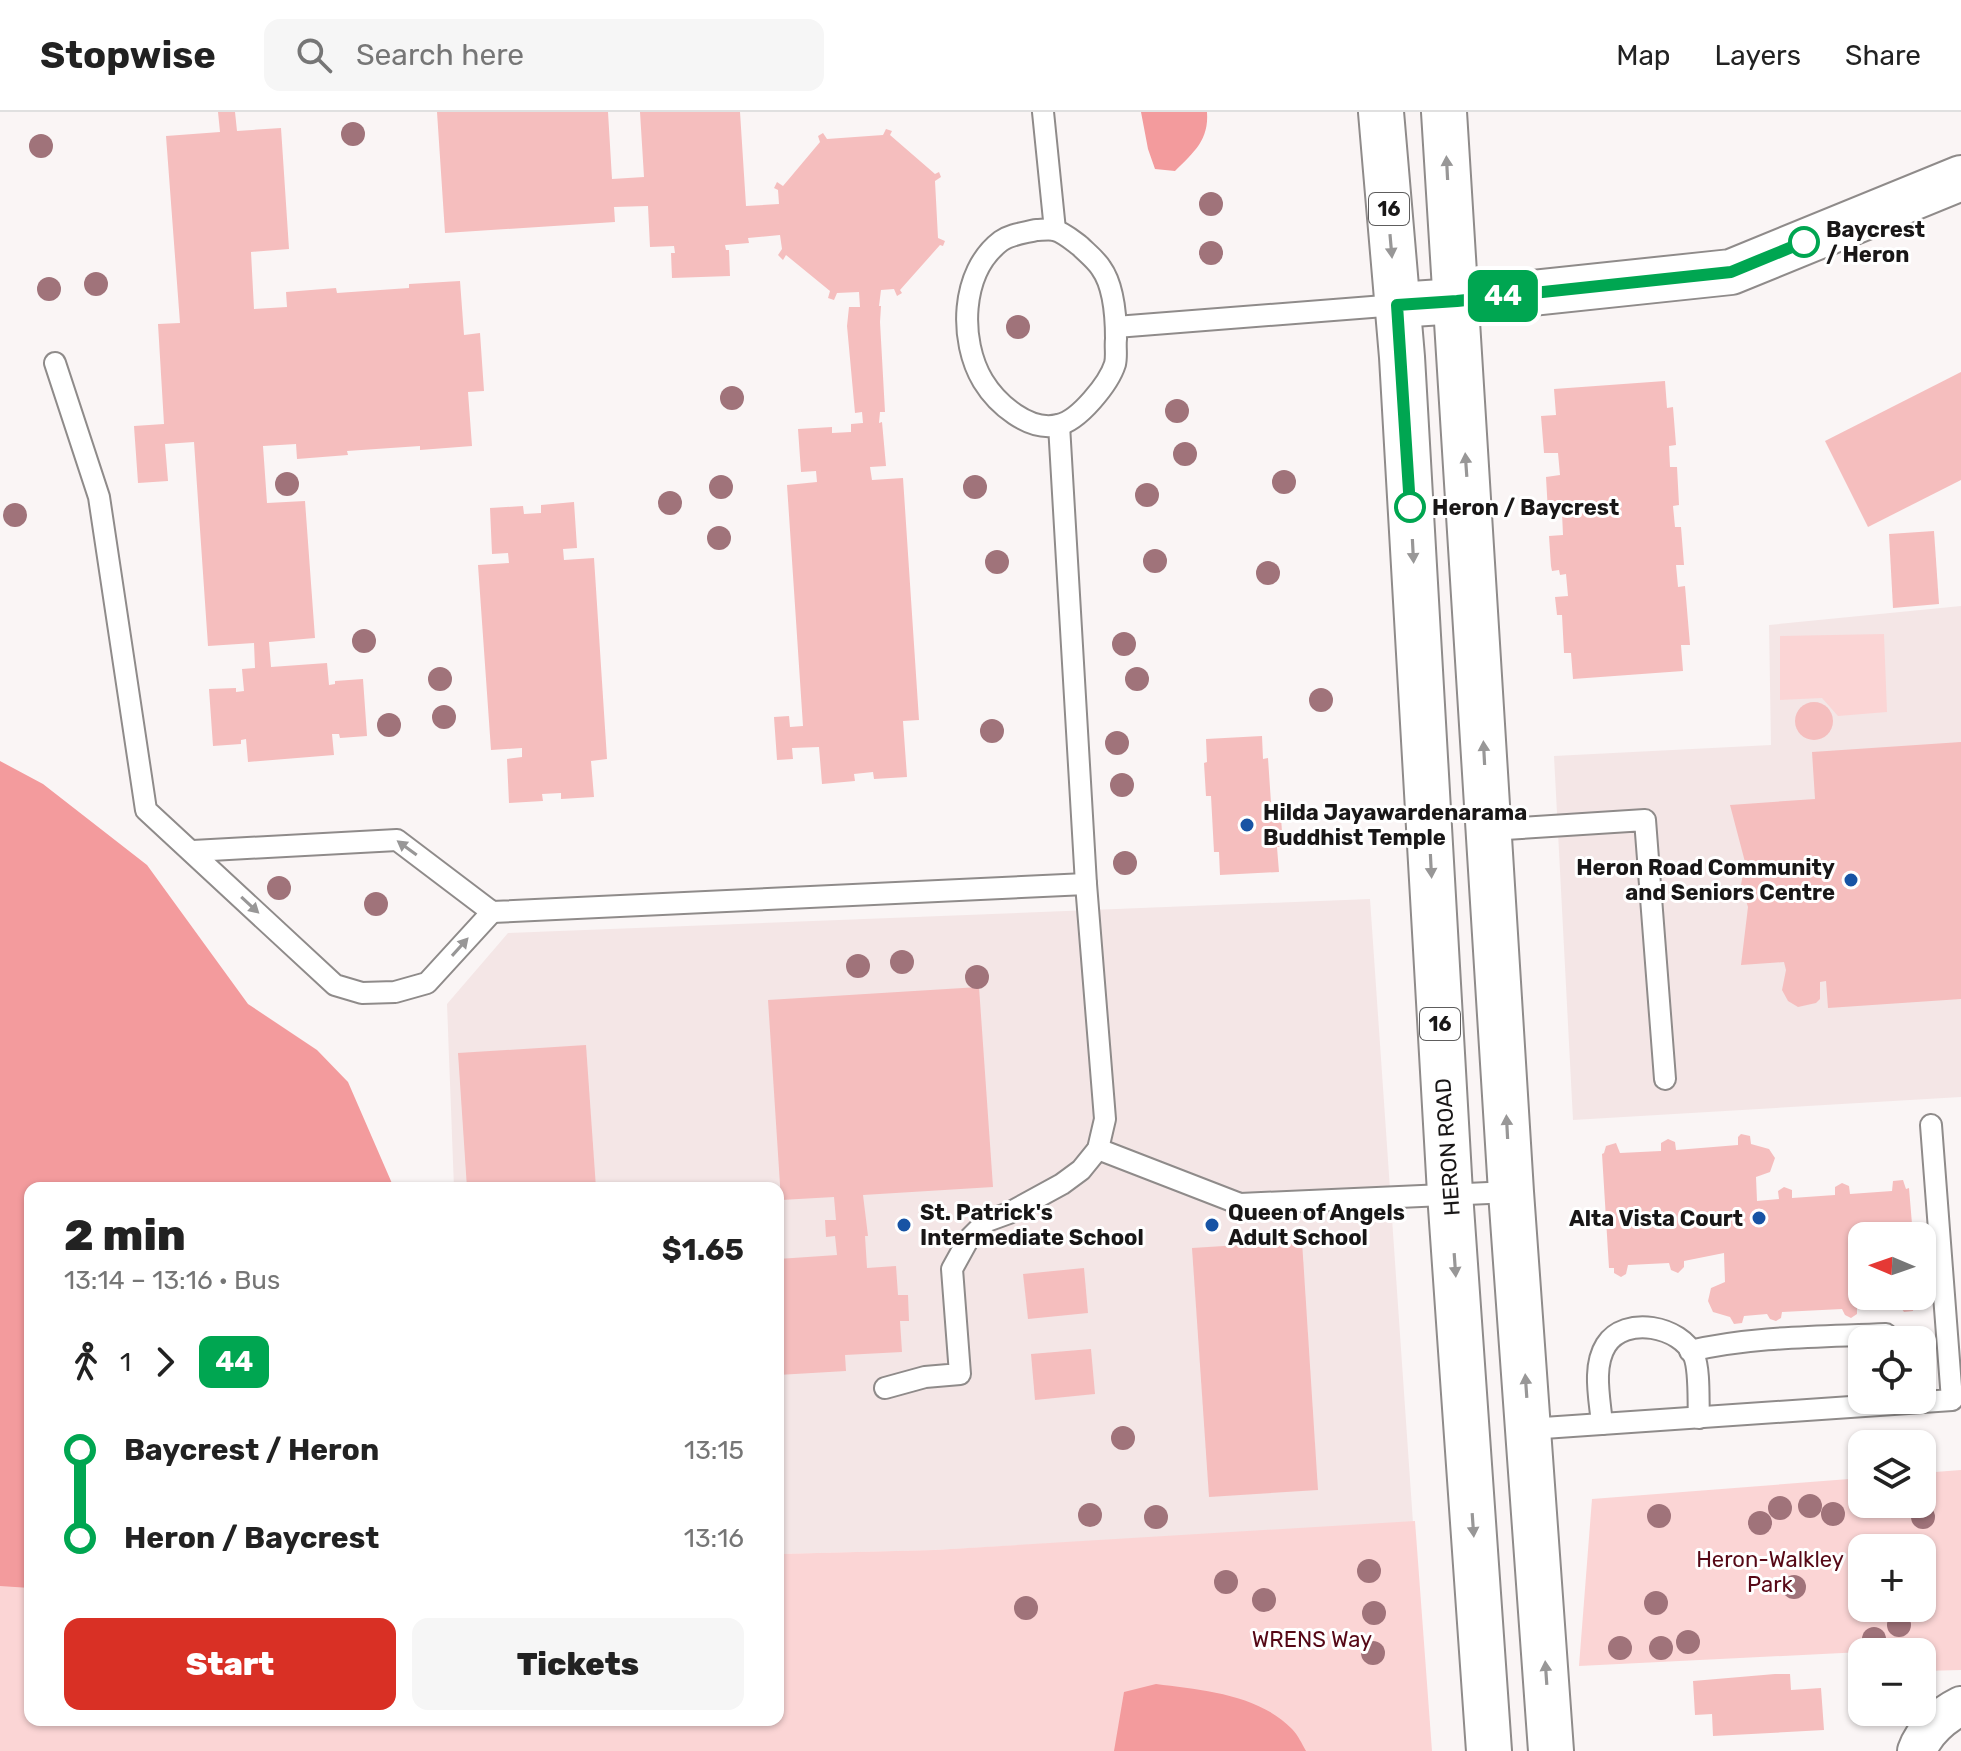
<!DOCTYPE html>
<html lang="en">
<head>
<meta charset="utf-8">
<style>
	:root { --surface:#fff; --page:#f6f6f6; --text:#222; --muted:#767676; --line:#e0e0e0; --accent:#d93025 }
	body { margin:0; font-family:Rubik,sans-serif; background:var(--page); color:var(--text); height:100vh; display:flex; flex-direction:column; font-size:30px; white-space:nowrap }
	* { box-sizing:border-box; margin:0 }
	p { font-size:26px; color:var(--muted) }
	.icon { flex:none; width:44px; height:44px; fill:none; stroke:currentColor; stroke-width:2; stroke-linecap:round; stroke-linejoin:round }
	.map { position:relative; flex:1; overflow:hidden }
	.details { position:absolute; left:24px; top:1070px; width:760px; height:544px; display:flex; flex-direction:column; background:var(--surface); border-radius:16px; box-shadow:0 2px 6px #0004 }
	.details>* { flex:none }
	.badge { padding:0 16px; border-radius:12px; font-size:28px; line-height:52px }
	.needle { width:52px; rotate:272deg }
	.controls { position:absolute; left:1848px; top:1110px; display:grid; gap:16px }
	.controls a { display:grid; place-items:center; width:88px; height:88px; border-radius:16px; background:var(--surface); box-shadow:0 2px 6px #0004; font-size:40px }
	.map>.badge { position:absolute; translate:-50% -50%; box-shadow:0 0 0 4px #fff }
	.legs { display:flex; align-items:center; gap:12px; height:88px; padding:0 40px; font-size:26px }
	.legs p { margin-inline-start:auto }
	.summary { display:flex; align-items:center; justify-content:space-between; height:136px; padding:0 40px }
	h1 { font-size:44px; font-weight:800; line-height:60px }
	.button { display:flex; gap:16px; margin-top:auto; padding:16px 40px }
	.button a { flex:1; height:92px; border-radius:16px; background:var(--accent); color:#fff; font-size:32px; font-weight:800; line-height:92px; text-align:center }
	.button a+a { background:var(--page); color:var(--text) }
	ul { padding:0 40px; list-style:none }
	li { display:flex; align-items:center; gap:28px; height:88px; font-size:30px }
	li i { display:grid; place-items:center; width:12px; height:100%; margin:0 10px; background:currentColor }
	li i::after { content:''; width:20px; height:20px; margin:-10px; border:6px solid; border-radius:50%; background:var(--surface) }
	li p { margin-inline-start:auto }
	li:first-child i { background:linear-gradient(#0000 50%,currentColor 0) }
	li:last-child i { background:linear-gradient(currentColor 50%,#0000 0) }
	header { display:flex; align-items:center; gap:48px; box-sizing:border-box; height:112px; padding:0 40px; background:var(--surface); border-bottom:2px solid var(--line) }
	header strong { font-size:38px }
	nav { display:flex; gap:44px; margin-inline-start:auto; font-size:28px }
	.search { width:560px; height:72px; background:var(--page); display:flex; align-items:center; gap:20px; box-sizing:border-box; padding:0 28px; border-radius:16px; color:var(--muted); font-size:30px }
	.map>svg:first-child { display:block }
	.built { fill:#f4e6e6 }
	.green { fill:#fbd5d5; fill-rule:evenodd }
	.forest { fill:#f39b9d }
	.building { fill:#f5bebe }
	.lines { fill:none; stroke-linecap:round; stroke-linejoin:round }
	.lane-casing { stroke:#8f8b8a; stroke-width:24 }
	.street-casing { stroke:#8f8b8a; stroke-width:42 }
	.secondary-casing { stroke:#8f8b8a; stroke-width:48 }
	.primary-casing { stroke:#8f8b8a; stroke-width:48 }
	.lane { stroke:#fff; stroke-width:20 }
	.street { stroke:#fff; stroke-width:38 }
	.secondary { stroke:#fff; stroke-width:44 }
	.primary { stroke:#fff; stroke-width:44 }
	.tree { fill:#a0737a }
	.oneway { fill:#989797 }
	.line-1-casing { stroke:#fff; stroke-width:18 }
	.line-1 { stroke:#00a651; stroke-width:12 }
	.stop-1-dot { fill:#fff; stroke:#00a651; stroke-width:4 }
	.poi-dot { fill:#1753a4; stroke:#fff; stroke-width:3 }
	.labels { text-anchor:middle; stroke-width:6; stroke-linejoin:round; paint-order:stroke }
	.shield { fill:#fff; stroke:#5e5d5d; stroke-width:2 }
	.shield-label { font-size:20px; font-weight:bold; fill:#191717 }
	.stop-label { font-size:22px; font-weight:bold; fill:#191717; stroke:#fff; text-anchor:start }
	.poi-label { font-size:22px; font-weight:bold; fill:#191717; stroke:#fff; text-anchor:start }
	.street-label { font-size:22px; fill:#191717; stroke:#fff }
	.park-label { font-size:22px; fill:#560816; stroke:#fff }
</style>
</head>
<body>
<header>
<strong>Stopwise</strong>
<div class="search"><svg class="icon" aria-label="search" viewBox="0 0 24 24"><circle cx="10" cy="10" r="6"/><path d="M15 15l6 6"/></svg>Search here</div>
<nav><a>Map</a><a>Layers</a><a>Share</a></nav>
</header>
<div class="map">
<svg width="1961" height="1639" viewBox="0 0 1961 1639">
	<rect width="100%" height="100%" fill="#faf5f5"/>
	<!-- built -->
	<g class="built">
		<path d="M1961 494V985L1573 1008 1554 644 1771 633 1769 513Z"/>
		<path d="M1370 787 1413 1411 934 1438 778 1442V1076H454L447 892 508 821Z"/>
	</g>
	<!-- green -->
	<g class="green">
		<path d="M1884 522 1887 600 1838 604 1822 586 1780 588V524Z"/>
		<path d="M0 1292 30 1318V1608H778V1442L934 1438 1415 1409 1432 1639H0Z"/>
		<path d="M1961 1358V1558L1922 1559V1540H1862L1579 1554 1592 1387 1862 1366V1392H1922V1361ZM1922 1436V1496H1862V1436Z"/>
	</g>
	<!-- forest -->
	<g class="forest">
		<path d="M1141 0H1207C1209 28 1194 40 1175 59L1155 57 1148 37Z"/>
		<path d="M0 649 43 672 147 753 248 892 317 938 348 970 394 1076H30V1476L0 1474Z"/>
		<path d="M1156 1572C1202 1578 1258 1582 1292 1617 1298 1623 1302 1632 1306 1639H1114L1124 1580Z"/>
	</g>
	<!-- building -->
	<g class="building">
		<path d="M218 0H235L237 19 281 16 289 137 251 140 254 197 287 195 286 180 336 176 337 181 409 176V172L460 169 464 223 480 221 484 279 468 280 472 334 420 338V334L347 339 348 343 297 347 296 332 263 334 267 391 305 389 315 526 269 530 271 555 327 551 329 573 335 572V569L363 567 367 624 340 626 339 622H332L334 643 248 650 246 627 241 628V632L213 634 209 577 236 576V580L244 579 242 557 255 556 254 531 208 534 194 330 165 332 168 369 138 371 134 314 164 312 158 212 180 211 166 24 220 20Z"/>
		<path d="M437 0H608L612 67 644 65 640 0H740L746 94 779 92 778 78 774 76 777 70 783 74 820 30 818 24 823 21 827 27 883 23 886 17 892 19 890 23 935 62 939 60 941 65 935 69 938 126 945 129 943 134 940 133 900 178 902 181 897 184 894 177 881 178 879 194H881L880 210 885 300H880L879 311 882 310 886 354 870 355 872 368 903 366 919 608 903 609 907 665 874 667 873 660 854 662 855 669 822 672 819 635 792 636 793 647 777 648 774 605 789 604 790 615 803 614 787 373 817 370 816 359 801 360 798 317 832 315V321L851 320V312L863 311 862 300 855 301 847 214 849 195H860L859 180 837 181 834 188 828 186 830 179 786 143 783 148 778 143 782 137 780 123 748 126 749 131 725 133 726 138H729L730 164 672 166 671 141H675L674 134 650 135 648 94 614 95 615 110 445 121Z"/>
		<path d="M1961 260V368L1868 415 1825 329Z"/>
		<path d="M1665 269 1667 296 1673 295 1676 333 1669 334 1670 355H1677L1679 393 1673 394 1675 415H1681L1684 453H1676L1678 475 1685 474 1690 533H1681L1683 559 1573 567 1571 541H1564L1562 503H1557L1555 485 1568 484 1566 462 1560 463 1559 458 1552 459 1551 454 1549 424 1563 423 1562 401 1548 400 1546 365 1560 363 1558 341H1544L1541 304 1556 303 1554 277Z"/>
		<path d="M574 390 577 436 563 437 564 448 594 446 607 647 591 649 594 685 561 687V681L542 682 543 689 509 691 507 647 522 645V636L491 638 478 453 509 451 508 441 492 442 490 396 523 394 524 402 541 401V393Z"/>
		<path d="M1934 419 1939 492 1893 496 1889 422Z"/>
		<circle cx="1814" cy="609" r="19"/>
		<path d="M1262 624 1263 647 1268 646 1271 691 1280 690 1283 735H1277L1279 760 1220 763 1219 740H1214L1211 684H1206L1204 651 1207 650 1206 627Z"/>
		<path d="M1961 630V887L1828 896 1826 869 1820 870V887L1816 891 1798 895 1788 889 1782 878 1786 858 1784 850 1741 853 1748 795 1741 773 1745 750 1730 693 1815 687 1812 640Z"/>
		<path d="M979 875 993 1075 863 1083 868 1124H865L867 1156 896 1154 898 1183H908L909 1209H900L902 1240 845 1243 846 1259 778 1263V1147L837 1143 835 1124 826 1125 825 1108H836L834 1085 781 1088 768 888Z"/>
		<path d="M586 933 596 1076H467L458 941Z"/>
		<path d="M1741 1022 1750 1024 1751 1032 1769 1037 1775 1046 1770 1060 1756 1065 1757 1089 1779 1087 1778 1079 1784 1075 1792 1078V1086L1835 1083V1075L1842 1071 1849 1074 1850 1082 1892 1079 1893 1069 1903 1068 1906 1077 1909 1076 1913 1124H1862V1184H1917L1918 1192H1914L1913 1199 1904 1200 1899 1193 1857 1196V1202L1851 1206 1845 1203 1842 1197 1782 1200 1781 1206 1776 1209 1770 1207 1767 1202 1744 1204 1742 1211 1734 1212 1730 1205 1713 1200 1708 1189 1711 1176 1725 1170 1724 1141 1684 1149V1155L1678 1161 1671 1158 1669 1151 1628 1153 1626 1162 1621 1165 1614 1161V1156H1609L1602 1042 1604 1041 1606 1034 1616 1031 1620 1041 1661 1039V1031L1668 1027 1675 1030 1676 1038 1738 1033V1025Z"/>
		<path d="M1302 1129 1318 1378 1209 1385 1192 1136Z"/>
		<path d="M1084 1156 1088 1201 1028 1207 1023 1162Z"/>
		<path d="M1091 1237 1095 1282 1035 1288 1031 1242Z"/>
		<path d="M1775 1562H1790L1791 1578 1821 1576 1824 1618 1713 1624 1712 1602 1695 1603 1693 1569Z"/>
	</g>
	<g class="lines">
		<defs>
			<g id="lane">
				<path d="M1043 0 1055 118"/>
				<path d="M1036 118C1041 118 1049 117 1054 118 1063 120 1072 128 1080 134 1087 141 1096 148 1101 156 1114 174 1116 206 1116 227 1115 235 1117 244 1115 252 1109 271 1079 309 1058 313 1029 320 997 292 983 269 959 229 960 160 1001 129 1011 122 1024 121 1036 118Z"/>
				<path d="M1116 215 1397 193"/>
				<path d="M55 251 99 385 146 698 335 873 362 881 395 880 427 871 492 800"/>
				<path d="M1489 718 1645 708 1665 967"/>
				<path d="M193 739 397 728 492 800 1086 772"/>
				<path d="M1098 1037 1240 1092 1511 1080"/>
				<path d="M1690 1239C1754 1224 1820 1225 1886 1222"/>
				<path d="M885 1276 925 1265 960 1262 952 1157 968 1128 987 1109 1009 1101 1062 1072 1081 1058 1098 1037 1105 1007 1086 772 1059 313"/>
				<path d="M1602 1312C1600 1288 1592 1255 1606 1233 1625 1203 1681 1214 1694 1244 1700 1258 1698 1290 1699 1306"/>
				<path d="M1529 1317 1952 1288 1931 1013"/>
			</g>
			<path id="street" d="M1917 1639C1924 1619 1943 1603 1961 1594"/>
			<path id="secondary" d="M1397 193 1457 189 1731 160 1961 66"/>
			<g id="primary">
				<path d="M1381 0 1402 245 1450 1081 1489 1639"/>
				<path d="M1444 0 1511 1080 1551 1639"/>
			</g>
		</defs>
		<!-- lane casing -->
		<use href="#lane" class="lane-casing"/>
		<!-- street casing -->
		<use href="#street" class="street-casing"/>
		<!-- secondary casing -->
		<use href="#secondary" class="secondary-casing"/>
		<!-- primary casing -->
		<use href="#primary" class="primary-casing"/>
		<!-- lane -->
		<use href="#lane" class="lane"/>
		<!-- street -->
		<use href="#street" class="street"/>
		<!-- secondary -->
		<use href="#secondary" class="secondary"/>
		<!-- primary -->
		<use href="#primary" class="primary"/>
	</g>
	<!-- trees -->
	<g class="tree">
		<circle cx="353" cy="22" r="12"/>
		<circle cx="41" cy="34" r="12"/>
		<circle cx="1211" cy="92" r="12"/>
		<circle cx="1211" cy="141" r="12"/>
		<circle cx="96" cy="172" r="12"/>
		<circle cx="49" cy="177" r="12"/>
		<circle cx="1018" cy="215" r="12"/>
		<circle cx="732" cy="286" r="12"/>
		<circle cx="1177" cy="299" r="12"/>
		<circle cx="1185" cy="342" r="12"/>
		<circle cx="1284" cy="370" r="12"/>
		<circle cx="287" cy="372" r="12"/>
		<circle cx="721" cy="375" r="12"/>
		<circle cx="975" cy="375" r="12"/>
		<circle cx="1147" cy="383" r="12"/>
		<circle cx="670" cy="391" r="12"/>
		<circle cx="15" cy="403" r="12"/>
		<circle cx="719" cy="426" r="12"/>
		<circle cx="1155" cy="449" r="12"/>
		<circle cx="997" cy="450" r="12"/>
		<circle cx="1268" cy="461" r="12"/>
		<circle cx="364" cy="529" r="12"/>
		<circle cx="1124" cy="532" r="12"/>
		<circle cx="440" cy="567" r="12"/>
		<circle cx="1137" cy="567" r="12"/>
		<circle cx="1321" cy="588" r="12"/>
		<circle cx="444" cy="605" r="12"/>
		<circle cx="389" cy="613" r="12"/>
		<circle cx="992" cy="619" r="12"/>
		<circle cx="1117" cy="631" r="12"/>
		<circle cx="1122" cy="673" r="12"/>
		<circle cx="1125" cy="751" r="12"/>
		<circle cx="279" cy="776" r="12"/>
		<circle cx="376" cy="792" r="12"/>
		<circle cx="902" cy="850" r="12"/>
		<circle cx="858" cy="854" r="12"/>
		<circle cx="977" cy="865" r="12"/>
		<circle cx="1123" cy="1326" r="12"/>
		<circle cx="1810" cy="1394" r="12"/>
		<circle cx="1780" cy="1396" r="12"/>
		<circle cx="1833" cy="1402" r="12"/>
		<circle cx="1090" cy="1403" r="12"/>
		<circle cx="1659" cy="1404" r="12"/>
		<circle cx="1156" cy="1405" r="12"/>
		<circle cx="1923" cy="1405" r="12"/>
		<circle cx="1760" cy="1411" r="12"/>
		<circle cx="1369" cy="1459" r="12"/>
		<circle cx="1226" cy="1470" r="12"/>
		<circle cx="1794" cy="1475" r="12"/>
		<circle cx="1264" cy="1488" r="12"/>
		<circle cx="1656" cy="1491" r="12"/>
		<circle cx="1026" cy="1496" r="12"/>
		<circle cx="1374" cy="1501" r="12"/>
		<circle cx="1899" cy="1513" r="12"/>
		<circle cx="1874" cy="1527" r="12"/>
		<circle cx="1688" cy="1530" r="12"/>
		<circle cx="1620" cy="1536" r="12"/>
		<circle cx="1661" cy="1536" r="12"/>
		<circle cx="1373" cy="1541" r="12"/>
	</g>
	<!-- one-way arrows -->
	<defs><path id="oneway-solid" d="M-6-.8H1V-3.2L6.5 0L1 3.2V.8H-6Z" transform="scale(2)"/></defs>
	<g class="oneway">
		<use href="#oneway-solid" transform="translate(1447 56) rotate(-93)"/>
		<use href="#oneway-solid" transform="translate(1391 134) rotate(85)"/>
		<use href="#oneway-solid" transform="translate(1466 353) rotate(-94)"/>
		<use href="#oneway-solid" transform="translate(1413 439) rotate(87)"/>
		<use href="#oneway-solid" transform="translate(1484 641) rotate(-93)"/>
		<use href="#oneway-solid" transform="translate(407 736) rotate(-144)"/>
		<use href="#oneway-solid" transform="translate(1431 754) rotate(87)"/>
		<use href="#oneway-solid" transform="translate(250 793) rotate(43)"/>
		<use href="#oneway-solid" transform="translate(460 835) rotate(-48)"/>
		<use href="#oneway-solid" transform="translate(1507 1015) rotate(-93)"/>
		<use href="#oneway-solid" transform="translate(1455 1153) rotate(86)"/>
		<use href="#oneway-solid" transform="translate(1526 1274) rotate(-94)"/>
		<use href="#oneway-solid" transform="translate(1473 1413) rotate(86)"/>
		<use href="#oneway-solid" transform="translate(1546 1561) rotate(-94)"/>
	</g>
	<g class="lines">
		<defs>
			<path id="line-1" d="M1410 395 1397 193 1457 189 1731 160 1804 130"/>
		</defs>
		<!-- line-1 casing -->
		<use href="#line-1" class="line-1-casing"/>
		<!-- line-1 -->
		<use href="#line-1" class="line-1"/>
	</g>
	<!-- markers -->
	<g class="stop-1-dot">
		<circle cx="1804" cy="130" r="14"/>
		<circle cx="1410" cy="395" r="14"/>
	</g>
	<g class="poi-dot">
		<circle cx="1247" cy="713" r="8"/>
		<circle cx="1851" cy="768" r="8"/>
		<circle cx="1759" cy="1106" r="8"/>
		<circle cx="904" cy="1113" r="8"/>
		<circle cx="1212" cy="1113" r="8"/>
	</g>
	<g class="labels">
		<!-- shield labels -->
		<g class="shield">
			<rect x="1369" y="81" width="40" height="32" rx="6"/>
			<rect x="1420" y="896" width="40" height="32" rx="6"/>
		</g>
		<g class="shield-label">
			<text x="1389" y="104">16</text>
			<text x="1440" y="919">16</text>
		</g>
		<!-- stop labels -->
		<g class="stop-label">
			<text x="1826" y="125">Baycrest<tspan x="1826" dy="25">/ Heron</tspan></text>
			<text x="1432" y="403">Heron / Baycrest</text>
		</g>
		<!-- poi labels -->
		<g class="poi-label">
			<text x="1263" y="708">Hilda Jayawardenarama<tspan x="1263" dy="25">Buddhist Temple</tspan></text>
			<text x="1835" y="763" text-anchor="end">Heron Road Community<tspan x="1835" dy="25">and Seniors Centre</tspan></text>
			<text x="920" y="1108">St. Patrick's<tspan x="920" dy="25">Intermediate School</tspan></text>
			<text x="1228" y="1108">Queen of Angels<tspan x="1228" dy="25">Adult School</tspan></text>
			<text x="1743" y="1114" text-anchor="end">Alta Vista Court</text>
		</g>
		<!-- street labels -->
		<g class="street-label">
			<text transform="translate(1447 1035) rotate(-94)" y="8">HERON ROAD</text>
		</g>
		<!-- park labels -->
		<g class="park-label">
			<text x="1770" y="1455">Heron-Walkley<tspan x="1770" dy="25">Park</tspan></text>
			<text x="1312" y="1535">WRENS Way</text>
		</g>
	</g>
</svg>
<div class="controls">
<a><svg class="needle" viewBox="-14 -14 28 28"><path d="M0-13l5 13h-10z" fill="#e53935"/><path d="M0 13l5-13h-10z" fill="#767676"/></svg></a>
<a><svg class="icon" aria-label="locate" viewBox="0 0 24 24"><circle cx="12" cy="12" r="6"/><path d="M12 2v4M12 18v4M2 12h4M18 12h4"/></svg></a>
<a><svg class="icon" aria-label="layers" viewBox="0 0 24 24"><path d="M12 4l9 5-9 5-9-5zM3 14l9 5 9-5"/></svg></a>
<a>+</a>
<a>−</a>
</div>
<b class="badge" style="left:1503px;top:184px;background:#00a651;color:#fff">44</b>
<section class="details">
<div class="summary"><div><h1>2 min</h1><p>13:14 – 13:16 · Bus</p></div><b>$1.65</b></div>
<div class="legs"><svg class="icon" aria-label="walk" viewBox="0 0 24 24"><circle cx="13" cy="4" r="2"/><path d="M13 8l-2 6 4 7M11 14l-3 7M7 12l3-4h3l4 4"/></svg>1<svg class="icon" aria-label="forward" viewBox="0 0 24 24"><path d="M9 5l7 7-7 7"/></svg><b class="badge" style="background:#00a651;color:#fff">44</b></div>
<ul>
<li><i style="color:#00a651"></i><b>Baycrest / Heron</b><p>13:15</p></li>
<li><i style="color:#00a651"></i><b>Heron / Baycrest</b><p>13:16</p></li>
</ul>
<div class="button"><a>Start</a><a>Tickets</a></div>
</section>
</div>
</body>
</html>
